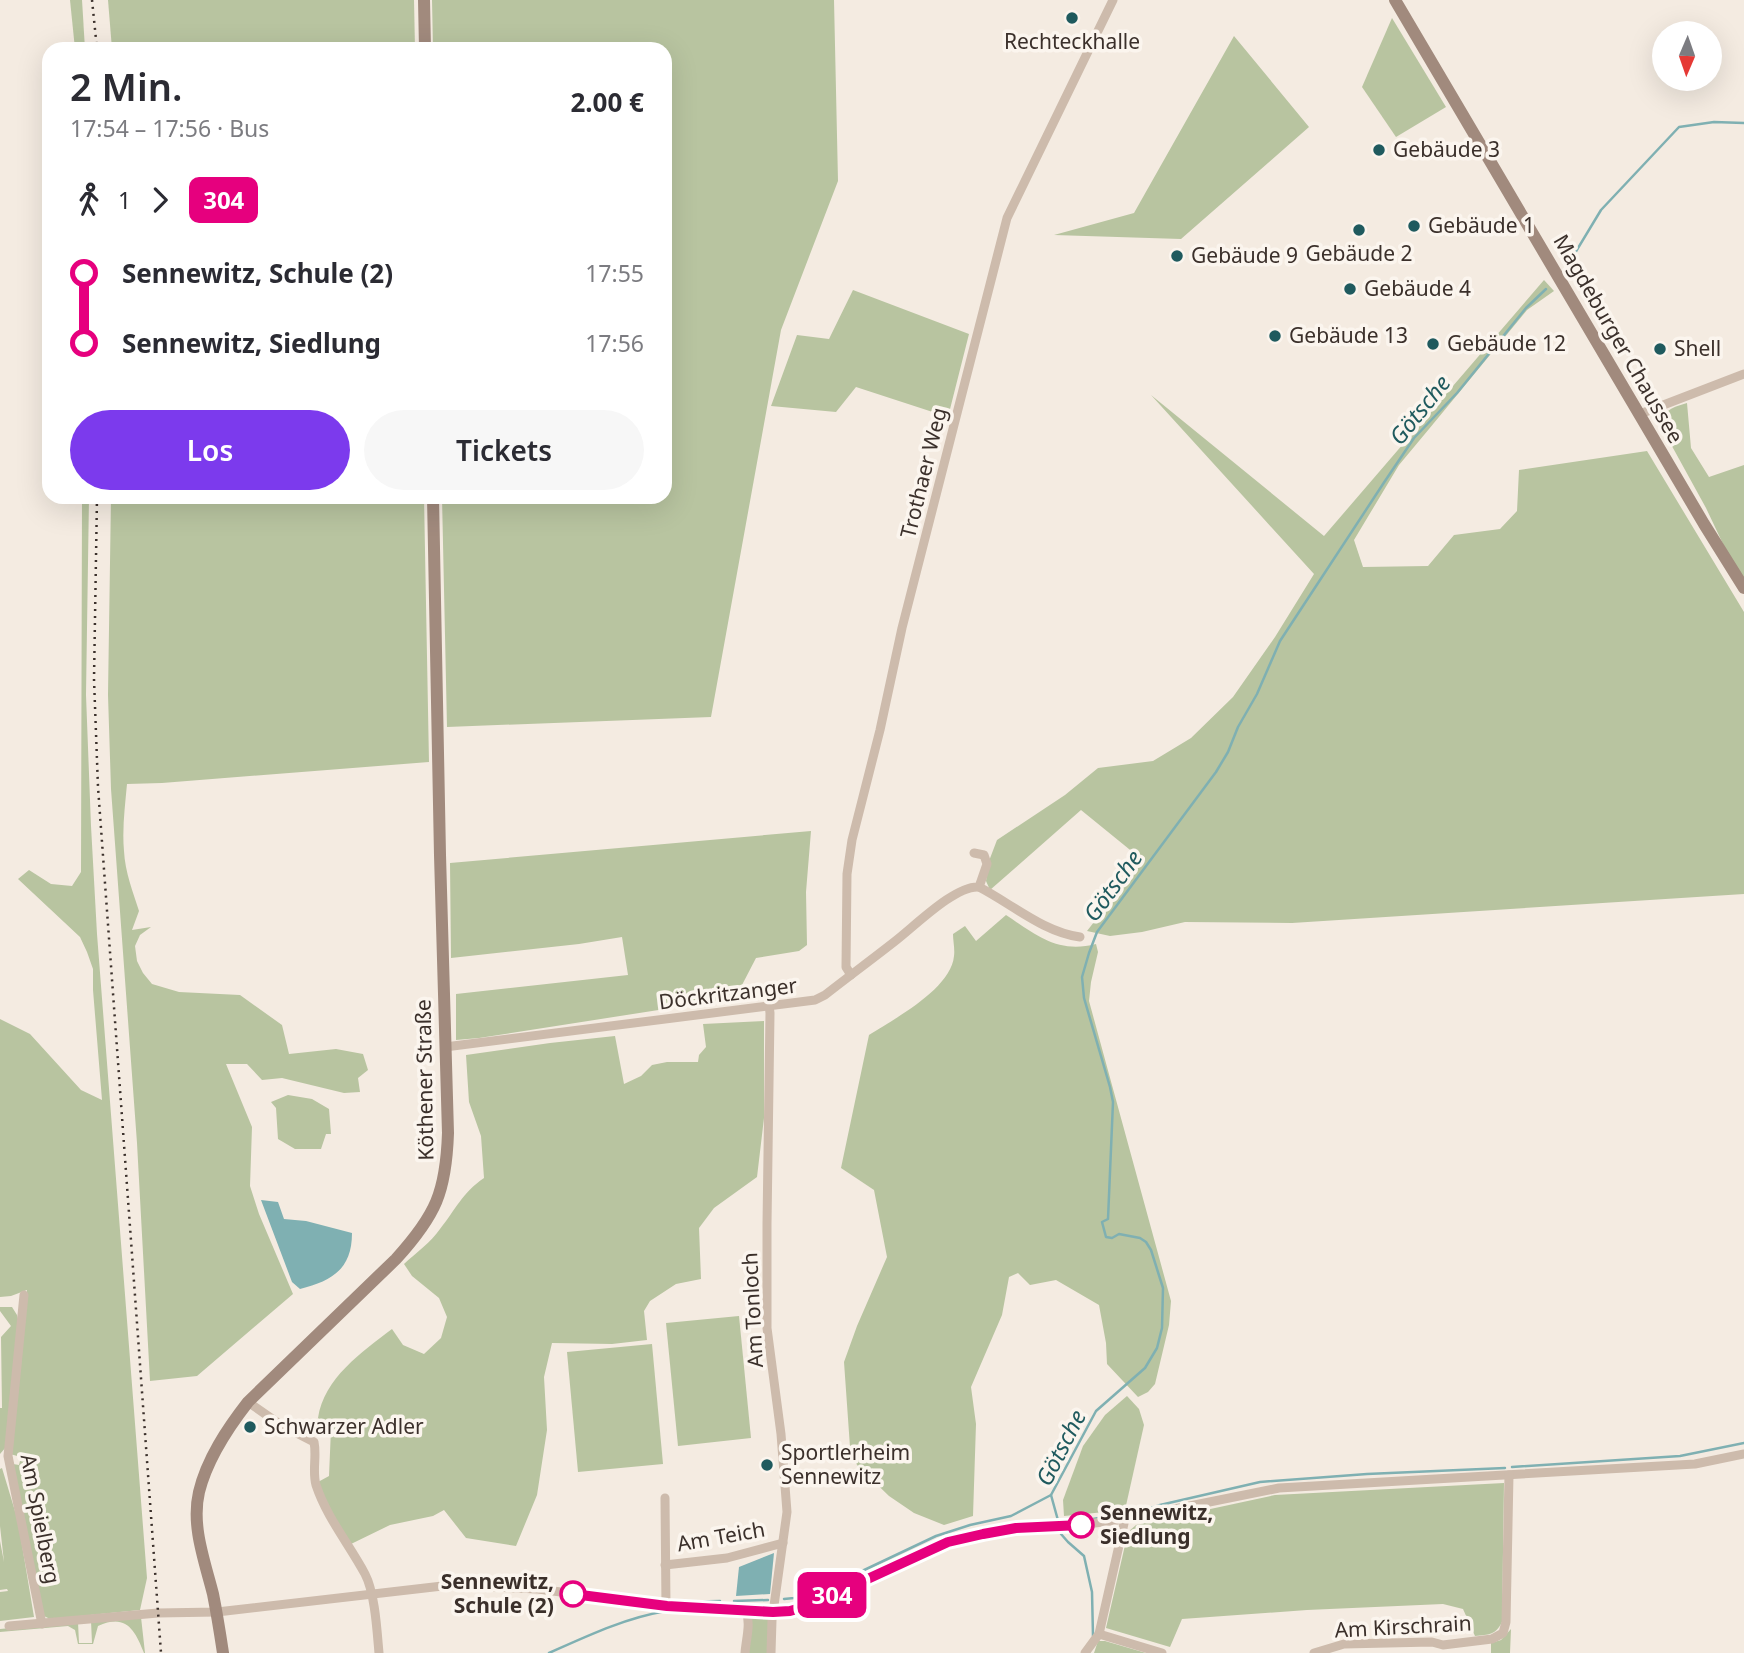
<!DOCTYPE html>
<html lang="de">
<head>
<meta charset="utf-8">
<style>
	:root { --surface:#fff; --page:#f7f7f7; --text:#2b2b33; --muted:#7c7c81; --accent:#7c3aed }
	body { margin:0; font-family:"Noto Sans",sans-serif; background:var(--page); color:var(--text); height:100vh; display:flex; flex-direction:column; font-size:26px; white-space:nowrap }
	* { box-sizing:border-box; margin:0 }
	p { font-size:23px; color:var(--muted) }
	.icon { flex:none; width:38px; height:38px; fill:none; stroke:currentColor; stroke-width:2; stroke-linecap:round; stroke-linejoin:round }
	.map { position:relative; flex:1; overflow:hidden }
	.panel { position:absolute; left:42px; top:42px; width:630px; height:462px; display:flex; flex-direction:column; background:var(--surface); border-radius:21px; box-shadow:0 7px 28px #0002 }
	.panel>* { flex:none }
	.badge { padding:0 14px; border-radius:10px; font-size:24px; line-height:46px }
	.needle { width:46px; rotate:182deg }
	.buttons { position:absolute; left:1652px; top:21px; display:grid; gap:14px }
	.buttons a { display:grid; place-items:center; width:70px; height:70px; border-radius:50%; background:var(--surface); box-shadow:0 7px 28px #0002; font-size:35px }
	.map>.badge { position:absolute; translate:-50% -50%; box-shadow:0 0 0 4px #fff }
	.legs { display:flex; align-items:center; gap:10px; height:77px; padding:0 28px; font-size:23px }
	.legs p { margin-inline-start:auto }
	.headline { display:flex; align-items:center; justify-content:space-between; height:119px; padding:0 28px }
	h1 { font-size:38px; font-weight:600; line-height:52px }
	.action { display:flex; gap:14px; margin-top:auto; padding:14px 28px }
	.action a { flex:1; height:80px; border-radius:42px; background:var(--accent); color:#fff; font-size:28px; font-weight:600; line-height:80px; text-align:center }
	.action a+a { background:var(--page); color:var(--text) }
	ul { padding:0 28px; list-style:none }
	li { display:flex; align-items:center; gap:24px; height:70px; font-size:26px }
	li i { display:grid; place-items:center; width:10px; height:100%; margin:0 9px; background:currentColor }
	li i::after { content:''; width:18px; height:18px; margin:-9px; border:5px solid; border-radius:50%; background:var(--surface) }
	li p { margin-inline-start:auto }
	li:first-child i { background:linear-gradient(#0000 50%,currentColor 0) }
	li:last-child i { background:linear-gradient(currentColor 50%,#0000 0) }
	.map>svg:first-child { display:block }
	.green { fill:#b8c4a0 }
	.water { fill:#7fb0b2 }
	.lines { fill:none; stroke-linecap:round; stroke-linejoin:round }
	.stream { stroke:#7fb0b2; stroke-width:2.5 }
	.minor { stroke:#cdbbac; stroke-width:9 }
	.secondary { stroke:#a18a7d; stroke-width:12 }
	.rail { stroke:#3b302b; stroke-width:2.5; stroke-dasharray:2 5; stroke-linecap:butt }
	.line-1-casing { stroke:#fff; stroke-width:16 }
	.line-1 { stroke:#e6007e; stroke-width:10 }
	.poi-dot { fill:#1f5a5e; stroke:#fbf5ee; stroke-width:2.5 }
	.stop-1-dot { fill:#fff; stroke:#e6007e; stroke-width:3.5 }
	.labels { text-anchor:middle; stroke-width:7; stroke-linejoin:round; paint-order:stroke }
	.poi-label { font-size:21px; fill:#3b302b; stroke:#fbf5ee; text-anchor:start }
	.street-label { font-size:21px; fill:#3b302b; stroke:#fbf5ee }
	.stop-label { font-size:21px; font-weight:bold; fill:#3b302b; stroke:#fbf5ee; text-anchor:start }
	.water-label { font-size:23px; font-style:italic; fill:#1f5a5e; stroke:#fbf5ee }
</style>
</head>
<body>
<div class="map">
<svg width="1744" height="1653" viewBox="0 0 1744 1653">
	<rect width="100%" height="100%" fill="#f4ebe1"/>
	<!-- green -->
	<g class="green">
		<path d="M70 0H82L85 49H75Z"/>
		<path d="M108 0H414L415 49H112Z"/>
		<path d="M432 0H834L838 181 781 330 711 717 447 727 442 497H665V49H433Z"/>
		<path d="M1392 18 1446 107 1396 137 1362 87Z"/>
		<path d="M1234 36 1309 127 1181 239 1054 235 1134 213Z"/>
		<path d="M1544 280 1554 291 1527 310 1429 429 1399 465 1354 540 1363 567 1428 566 1454 535 1500 529 1517 511 1519 470 1647 451 1744 612V894L1292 923 1185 922 1142 932 1110 936 1087 931 1140 863V858L1081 810 990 890 986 881 989 861 997 840 1065 795 1098 768 1153 761 1191 738 1233 697 1275 637 1314 574 1151 395 1324 536Z"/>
		<path d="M853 290 969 334 948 417 856 387 836 412 771 406 797 335 829 339Z"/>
		<path d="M1687 403 1691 448 1709 477 1744 465V580L1724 546 1706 508 1662 428C1660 411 1673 407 1687 403Z"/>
		<path d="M82 497H89L86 695 91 826 97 934 147 1578 140 1610 50 1619 44 1616 13 1464 19 1465 21 1457 10 1454 27 1290 11 1296 0 1297V1019L30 1034 81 1090 102 1100 93 990V969L87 952 80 937 18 879 29 870 51 884 72 886 81 872Z"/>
		<path d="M111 497H424L429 762 162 783 127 784C125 806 122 829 124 851 125 872 133 892 139 911L132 930 151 927 140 935 135 946 137 961 143 973 152 984 179 992 240 995 282 1025 289 1054 336 1049 363 1054 368 1070 358 1078 360 1092 344 1093 282 1078 262 1080 247 1064H226L252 1127 250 1186 259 1214 293 1294 197 1376 150 1381 137 1143 111 789 108 695Z"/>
		<path d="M811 831 806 892 807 945 799 951 756 958 742 985 729 999 479 1038 456 1040V994L628 975 622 937 579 944 451 958 450 863Z"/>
		<path d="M1006 915C1036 935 1058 954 1096 944L1098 952 1091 982 1089 1001 1171 1301 1169 1325 1155 1384 1148 1392 1138 1397 1107 1364 1106 1343 1099 1305 1056 1280 1030 1285 1018 1273 1009 1277 1002 1315 971 1387 976 1424 973 1516 944 1525 914 1513 889 1496 857 1465 850 1447 844 1362 857 1326 887 1257 874 1190 841 1168 869 1035C894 1019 951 989 954 956 955 949 953 941 953 934L965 926 976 941Z"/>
		<path d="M764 1021V1118L757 1177 714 1208 699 1228 701 1279 676 1284 650 1301 644 1311 647 1340 612 1344 552 1343 544 1377 547 1430 537 1495 516 1546 466 1538 444 1510 433 1516 390 1525 351 1544 330 1512 318 1482 329 1476 331 1429 318 1418C324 1378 362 1352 392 1329L403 1345 424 1354 441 1338 447 1317 439 1298 412 1276 404 1264C416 1253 431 1242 440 1229 456 1209 462 1193 484 1178L481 1136 469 1102 466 1055 550 1043 615 1036 624 1084 641 1076 652 1065 667 1062H698L699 1055 706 1047 703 1024Z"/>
		<path d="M288 1095 312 1099 329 1109 331 1134H326L321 1149H295L278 1139 276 1108 271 1102Z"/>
		<path d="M0 1307H12L17 1315 19 1323 6 1447 0 1454V1408H2L1 1337 11 1326 0 1311Z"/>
		<path d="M739 1316 751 1438 678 1446 666 1323Z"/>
		<path d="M652 1344 663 1464 578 1472 567 1352Z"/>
		<path d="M1127 1396 1139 1409 1144 1425 1125 1510 1064 1516 1063 1500 1083 1446 1105 1415Z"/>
		<path d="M2 1468 18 1521 34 1617 0 1621V1592L8 1591 7 1589 0 1590V1541L4 1562 0 1526V1469Z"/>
		<path d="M1504 1483 1502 1622C1495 1636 1489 1634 1475 1636L1463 1609 1443 1604 1307 1610 1182 1619 1170 1647 1106 1628 1128 1532 1136 1525 1275 1495Z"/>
		<path d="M749 1615H769L768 1653H749Z"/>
		<path d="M141 1617 145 1653H144C135 1630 126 1613 98 1626L93 1644H78L75 1630 68 1626 0 1632V1629L78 1622 79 1643H92L91 1621Z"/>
		<path d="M1511 1629 1510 1653H1491V1643L1501 1640Z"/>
		<path d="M1098 1641H1105L1146 1653H1094Z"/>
	</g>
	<!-- water -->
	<g class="water">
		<path d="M261 1200 278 1202 284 1219 306 1221 352 1233C352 1269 332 1281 300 1289L292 1282Z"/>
		<path d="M774 1553 770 1594 736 1596 739 1567Z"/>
	</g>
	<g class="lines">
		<!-- stream -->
		<g class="stream">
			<path d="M1569 263 1601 210 1679 127 1714 122 1744 123"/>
			<path d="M1512 1467 1680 1456 1744 1443"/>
			<path d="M1139 1512 1160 1505 1260 1482 1367 1474 1505 1468"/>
			<path d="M1093 1519 1121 1514"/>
			<path d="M1058 1522 1076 1521"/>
			<path d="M1059 1524 1051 1495 1096 1411 1145 1368 1157 1348 1162 1328 1163 1288 1151 1250 1146 1242 1140 1238 1119 1234 1112 1238 1106 1237 1102 1222 1108 1219 1113 1102 1110 1087 1084 998 1082 977 1089 953 1097 932 1216 772 1228 752 1238 727 1257 694 1280 641 1383 484 1414 438 1457 393 1526 308 1546 289"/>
			<path d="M1060 1530 1061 1534 1068 1542 1084 1556 1092 1592 1093 1636"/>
			<path d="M784 1599 794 1598 822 1590 936 1536 970 1525 1011 1516 1051 1495"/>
			<path d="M734 1601 768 1600"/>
			<path d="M675 1602 720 1601"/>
			<path d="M549 1653C587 1636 625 1618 666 1611"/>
		</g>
		<!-- minor -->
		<g class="minor">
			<path d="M1640 414 1744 374"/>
			<path d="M979 887C1012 904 1043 932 1080 937"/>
			<path d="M851 975 846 967 847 874 852 840 880 730 902 628 1007 218 1113 0"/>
			<path d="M769 1005 770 1013 767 1224V1328L781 1434 787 1512 772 1620 771 1653"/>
			<path d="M445 1047 815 1000 825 995C848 977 871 960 894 942 914 927 955 885 979 887L987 864 984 855 974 853"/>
			<path d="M24 1295 8 1456 42 1624"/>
			<path d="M248 1402 281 1425 314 1442C317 1456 312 1471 316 1485 327 1518 349 1544 365 1574 375 1593 377 1631 379 1653"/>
			<path d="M665 1498 666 1606"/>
			<path d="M665 1565 727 1558 783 1543"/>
			<path d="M9 1626 158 1613 217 1612 451 1585 538 1589 666 1606 773 1612 790 1611 812 1605 948 1542 983 1534 1016 1528 1065 1527 1125 1519 1279 1488 1695 1464 1744 1454"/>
			<path d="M1099 1634 1162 1653"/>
			<path d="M745 1653C746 1639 751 1624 746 1611"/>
			<path d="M1085 1653 1099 1634 1125 1519"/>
			<path d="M1314 1653 1344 1644 1432 1642 1443 1645 1492 1639 1503 1633 1506 1622 1509 1475"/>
		</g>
		<!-- secondary -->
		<g class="secondary">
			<path d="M424 0 425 49"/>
			<path d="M1395 0 1704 524 1744 588"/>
			<path d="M223 1653C220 1633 217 1614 213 1594 205 1562 191 1526 199 1492 207 1459 227 1429 248 1402L396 1259C436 1215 446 1192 448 1133L440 855 433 497"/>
		</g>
		<!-- rail -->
		<g class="rail">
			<path d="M92 0 97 49"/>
			<path d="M97 497 94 679 98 787 161 1653"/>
		</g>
	</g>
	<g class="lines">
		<defs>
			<path id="line-1" d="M573 1594 667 1606 773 1612 790 1611 811 1605 948 1542 983 1534 1016 1528 1081 1525"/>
		</defs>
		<!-- line-1 casing -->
		<use href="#line-1" class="line-1-casing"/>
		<!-- line-1 -->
		<use href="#line-1" class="line-1"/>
	</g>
	<!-- markers -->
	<g class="poi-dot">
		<circle cx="1072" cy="18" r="7"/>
		<circle cx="1379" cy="150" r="7"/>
		<circle cx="1414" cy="226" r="7"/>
		<circle cx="1359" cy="230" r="7"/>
		<circle cx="1177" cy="256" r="7"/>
		<circle cx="1350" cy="289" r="7"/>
		<circle cx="1275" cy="336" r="7"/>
		<circle cx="1433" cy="344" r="7"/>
		<circle cx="1660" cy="349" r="7"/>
		<circle cx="250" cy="1427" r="7"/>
		<circle cx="767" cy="1465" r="7"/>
	</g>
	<g class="stop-1-dot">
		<circle cx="1081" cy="1525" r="12"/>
		<circle cx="573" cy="1594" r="12"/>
	</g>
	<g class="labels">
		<!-- poi labels -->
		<g class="poi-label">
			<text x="1072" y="49" text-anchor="middle">Rechteckhalle</text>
			<text x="1393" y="157">Gebäude 3</text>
			<text x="1428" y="233">Gebäude 1</text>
			<text x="1359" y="261" text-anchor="middle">Gebäude 2</text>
			<text x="1191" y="263">Gebäude 9</text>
			<text x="1364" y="296">Gebäude 4</text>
			<text x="1289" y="343">Gebäude 13</text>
			<text x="1447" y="351">Gebäude 12</text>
			<text x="1674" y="356">Shell</text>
			<text x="264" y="1434">Schwarzer Adler</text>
			<text x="781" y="1460">Sportlerheim<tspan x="781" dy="24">Sennewitz</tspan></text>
		</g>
		<!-- street labels -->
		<g class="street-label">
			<text transform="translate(1618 339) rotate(60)" y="7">Magdeburger Chaussee</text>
			<text transform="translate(924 473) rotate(-76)" y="7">Trothaer Weg</text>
			<text transform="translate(728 994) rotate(-7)" y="7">Döckritzanger</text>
			<text transform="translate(425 1080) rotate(-91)" y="7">Köthener Straße</text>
			<text transform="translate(753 1310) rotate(-93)" y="7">Am Tonloch</text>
			<text transform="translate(40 1519) rotate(79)" y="7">Am Spielberg</text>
			<text transform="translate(721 1537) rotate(-10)" y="7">Am Teich</text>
			<text transform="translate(1403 1627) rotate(-3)" y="7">Am Kirschrain</text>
		</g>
		<!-- stop labels -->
		<g class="stop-label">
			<text x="1100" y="1520">Sennewitz,<tspan x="1100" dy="24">Siedlung</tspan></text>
			<text x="554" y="1589" text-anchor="end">Sennewitz,<tspan x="554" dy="24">Schule (2)</tspan></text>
		</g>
		<!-- water labels -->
		<g class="water-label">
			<text transform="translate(1420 410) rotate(-51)" y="8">Götsche</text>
			<text transform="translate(1113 886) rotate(-54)" y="8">Götsche</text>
			<text transform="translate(1061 1448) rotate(-63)" y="8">Götsche</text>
		</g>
	</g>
</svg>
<div class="buttons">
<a><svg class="needle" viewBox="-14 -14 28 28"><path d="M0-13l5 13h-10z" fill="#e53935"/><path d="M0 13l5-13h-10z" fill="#7c7c81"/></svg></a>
</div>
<b class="badge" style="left:832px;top:1595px;background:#e6007e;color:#fff">304</b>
<section class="panel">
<div class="headline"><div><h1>2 Min.</h1><p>17:54 – 17:56 · Bus</p></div><b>2.00 €</b></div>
<div class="legs"><svg class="icon" aria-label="walk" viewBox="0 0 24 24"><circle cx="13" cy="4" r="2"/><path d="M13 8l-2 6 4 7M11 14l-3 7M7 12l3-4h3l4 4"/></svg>1<svg class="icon" aria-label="forward" viewBox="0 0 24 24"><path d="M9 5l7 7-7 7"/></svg><b class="badge" style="background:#e6007e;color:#fff">304</b></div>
<ul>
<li><i style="color:#e6007e"></i><b>Sennewitz, Schule (2)</b><p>17:55</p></li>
<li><i style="color:#e6007e"></i><b>Sennewitz, Siedlung</b><p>17:56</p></li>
</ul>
<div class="action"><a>Los</a><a>Tickets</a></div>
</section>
</div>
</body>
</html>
